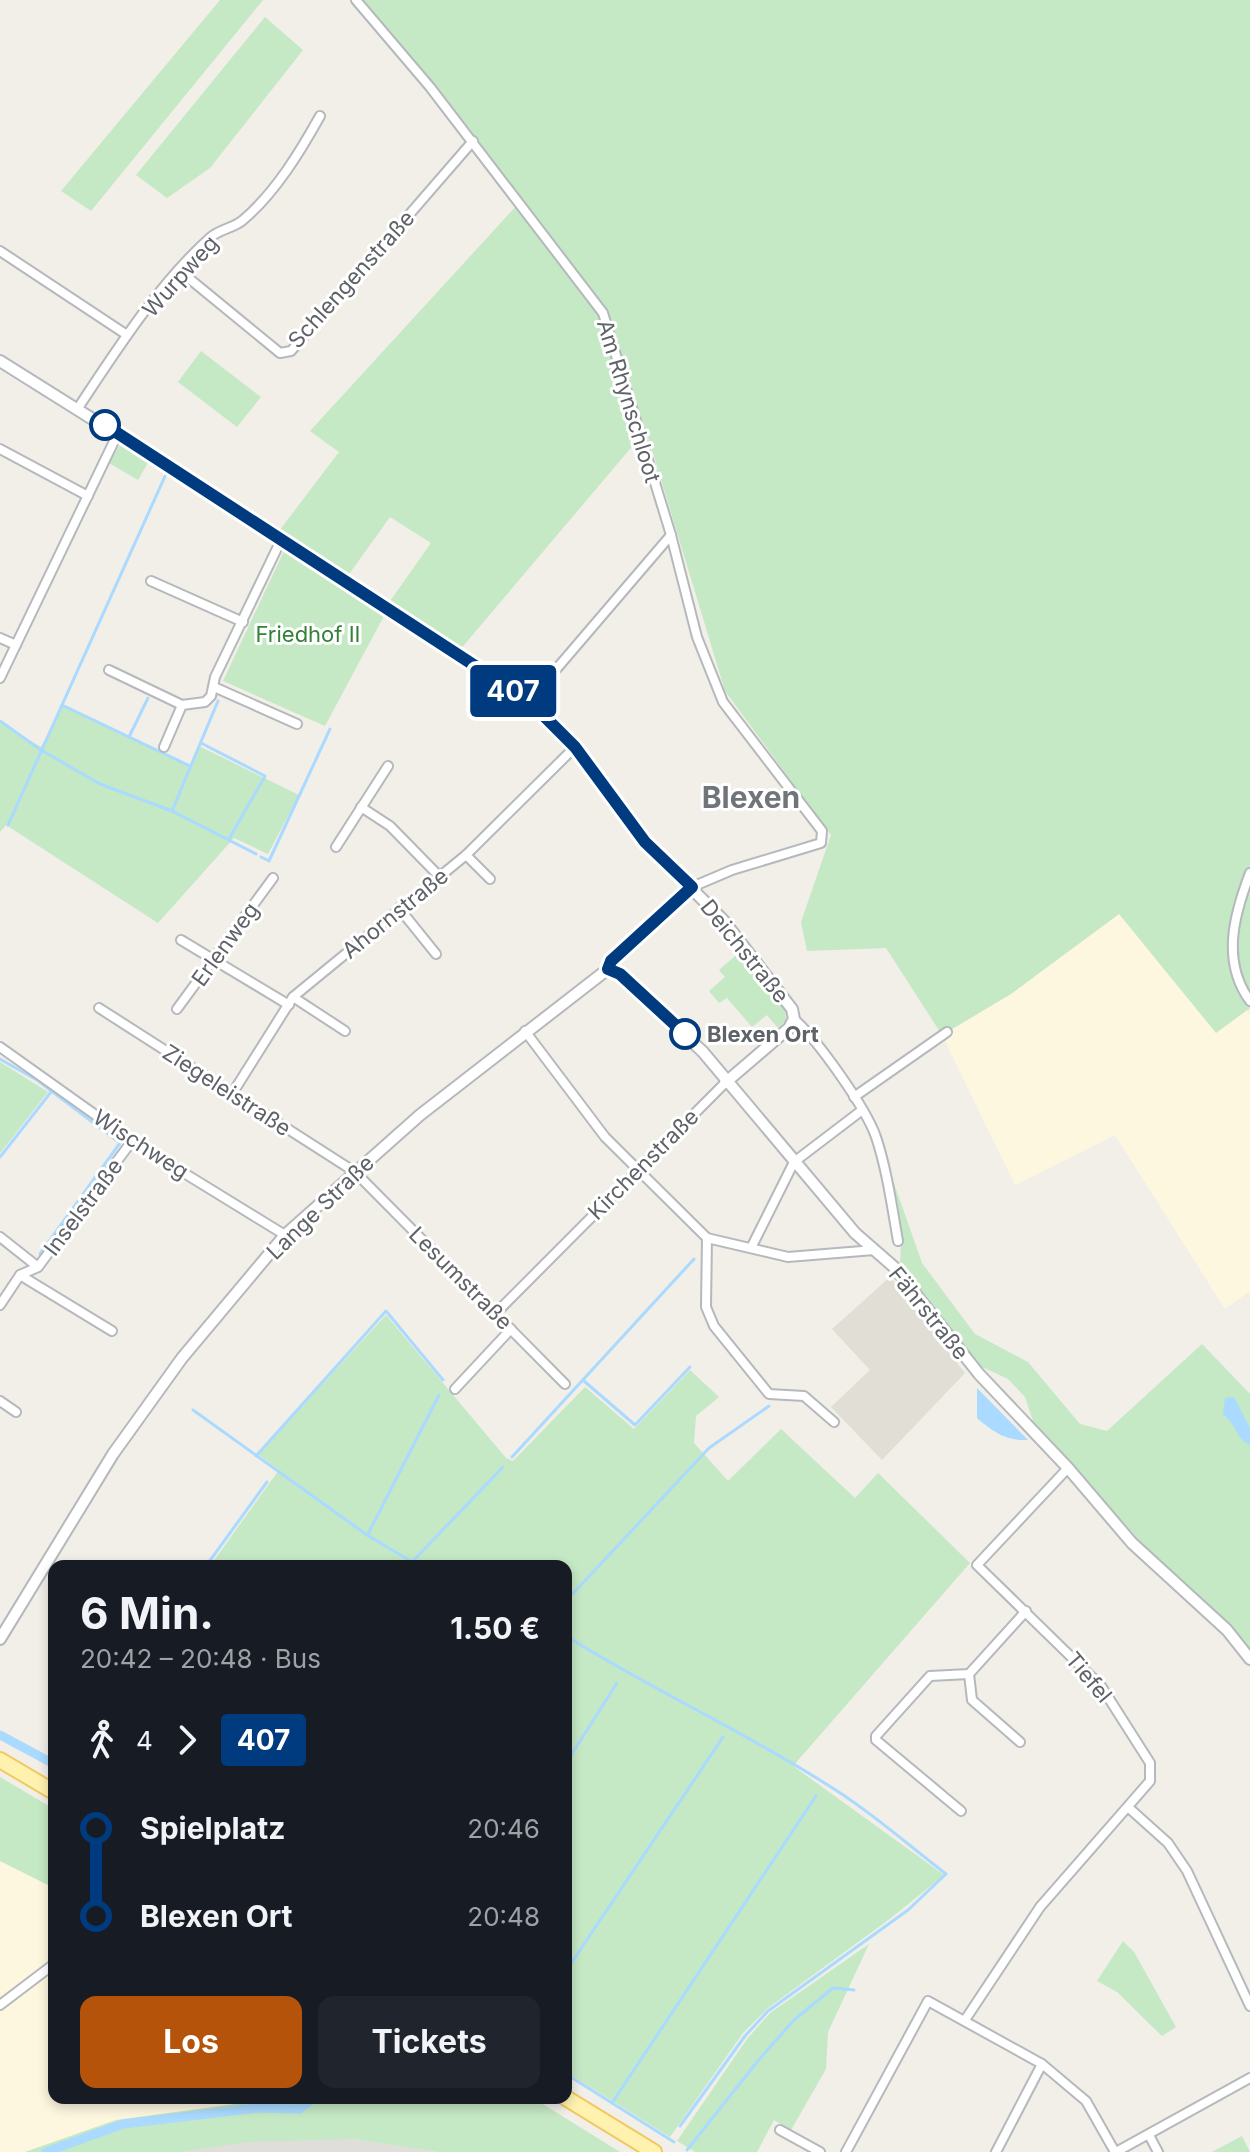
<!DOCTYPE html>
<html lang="de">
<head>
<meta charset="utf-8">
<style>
	:root { --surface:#171b24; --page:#20242c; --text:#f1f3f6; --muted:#9ea1a6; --accent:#b45309 }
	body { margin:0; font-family:Inter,sans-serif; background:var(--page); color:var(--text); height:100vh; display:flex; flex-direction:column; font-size:30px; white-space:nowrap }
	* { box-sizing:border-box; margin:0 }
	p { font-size:26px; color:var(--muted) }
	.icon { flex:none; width:44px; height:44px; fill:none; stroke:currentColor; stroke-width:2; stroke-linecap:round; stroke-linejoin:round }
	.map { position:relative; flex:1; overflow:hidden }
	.panel { position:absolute; left:48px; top:1560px; width:524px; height:544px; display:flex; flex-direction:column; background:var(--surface); border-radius:16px; box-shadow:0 4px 12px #0003 }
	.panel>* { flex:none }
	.badge { padding:0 16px; border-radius:6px; font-size:28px; line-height:52px }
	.map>.badge { position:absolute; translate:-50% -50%; box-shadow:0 0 0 4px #fff }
	.legs { display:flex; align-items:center; gap:12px; height:88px; padding:0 32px; font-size:26px }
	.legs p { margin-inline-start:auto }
	.headline { display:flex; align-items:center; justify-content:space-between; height:136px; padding:0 32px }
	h1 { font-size:44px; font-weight:700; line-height:60px }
	.button { display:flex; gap:16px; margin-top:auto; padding:16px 32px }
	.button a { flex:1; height:92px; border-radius:16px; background:var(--accent); color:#fff; font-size:32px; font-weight:700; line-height:92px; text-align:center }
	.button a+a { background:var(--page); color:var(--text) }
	ul { padding:0 32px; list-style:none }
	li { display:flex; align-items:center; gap:28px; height:88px; font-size:30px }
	li i { display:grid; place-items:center; width:12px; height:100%; margin:0 10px; background:currentColor }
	li i::after { content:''; width:20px; height:20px; margin:-10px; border:6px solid; border-radius:50%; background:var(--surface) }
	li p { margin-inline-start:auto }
	li:first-child i { background:linear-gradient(#0000 50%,currentColor 0) }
	li:last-child i { background:linear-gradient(currentColor 50%,#0000 0) }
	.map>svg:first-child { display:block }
	.commercial { fill:#fef7e0 }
	.industrial { fill:#e0deda }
	.education { fill:#e1ded6 }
	.green { fill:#c5e8c5 }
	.water { fill:#aadaff }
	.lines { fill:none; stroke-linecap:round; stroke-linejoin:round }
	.stream { stroke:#aadaff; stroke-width:3 }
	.canal { stroke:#aadaff; stroke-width:9 }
	.minor-casing { stroke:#b5b8bc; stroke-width:12 }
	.tertiary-casing { stroke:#b5b8bc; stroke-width:14 }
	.primary-casing { stroke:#f2c960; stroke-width:18 }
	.minor { stroke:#fff; stroke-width:8 }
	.tertiary { stroke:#fff; stroke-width:10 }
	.primary { stroke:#fff2af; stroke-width:14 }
	.line-1-casing { stroke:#fff; stroke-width:18 }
	.line-1 { stroke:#003b80; stroke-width:12 }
	.stop-1-dot { fill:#fff; stroke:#003b80; stroke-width:4 }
	.labels { text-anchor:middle; stroke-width:6; stroke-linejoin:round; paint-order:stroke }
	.street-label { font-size:22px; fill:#5f6368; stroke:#fff }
	.park-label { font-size:22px; fill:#348238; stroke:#fff }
	.stop-label { font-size:22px; font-weight:bold; fill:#5f6368; stroke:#fff; text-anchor:start }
	.district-label { font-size:30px; font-weight:bold; fill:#70757a; stroke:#fff }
</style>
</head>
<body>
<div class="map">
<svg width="1250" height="2152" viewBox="0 0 1250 2152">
	<rect width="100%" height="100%" fill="#f1efe8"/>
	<!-- commercial -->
	<g class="commercial">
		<path d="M1122 912 1216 1033 1247 1010 1250 1015V1291L1225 1309 1115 1135 1015 1185 942 1035 1011 994Z"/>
		<path d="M0 1861 54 1888V2098H251L235 2104 116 2120 25 2152H0Z"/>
	</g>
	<!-- industrial -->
	<path class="industrial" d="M293 2136 353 2139 438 2152H119Z"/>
	<!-- education -->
	<path class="education" d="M890 1277 965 1373 882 1460 831 1407 870 1370 832 1329Z"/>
	<!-- green -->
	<g class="green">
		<path d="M220 0H263L91 211 61 191Z"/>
		<path d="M354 0H1250V1008L1216 1033 1119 914 1011 994 942 1035 886 948 807 951 801 922 831 835 725 691 646 430 459 651 388 604 431 543 390 517 347 577 279 531 339 452 310 431 518 204 430 87Z"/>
		<path d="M265 17 303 50 210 168 167 198 136 175Z"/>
		<path d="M201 351 261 397 237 427 178 382Z"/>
		<path d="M121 443 150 459 138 480 109 463Z"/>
		<path d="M284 551 385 614 325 726 223 681Z"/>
		<path d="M63 705 190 766 199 746 299 795 268 854 234 838 158 923 6 825 0 832V723L41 747Z"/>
		<path d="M742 950 785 1009 786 1020 778 1028 767 1015 752 1027 727 998 719 1003 709 991 725 977 719 970Z"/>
		<path d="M0 1062 48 1092 0 1153Z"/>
		<path d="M883 1152 922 1263 975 1334 1028 1362 1080 1424 1107 1431 1202 1344 1250 1394V1652L1155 1558 1033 1421 1025 1397 1008 1379 980 1366 900 1266 901 1243Z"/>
		<path d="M386 1315 506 1458 513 1461 585 1387 634 1429 690 1370 719 1397 696 1416 694 1443 728 1481 781 1429 855 1498 878 1473 970 1563 793 1766 944 1875 891 1918 768 2008 743 2033 670 2137 566 2072V1566H210L279 1470 259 1455 264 1447Z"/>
		<path d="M0 1777 54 1809V1888L0 1861Z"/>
		<path d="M1123 1941 1134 1952 1176 2027 1162 2036 1117 1992 1097 1981Z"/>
		<path d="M869 1944 828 2032 826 2069 791 2130 774 2120 757 2152H695L677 2141 747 2039 770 2013Z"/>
		<path d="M251 2098H533L620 2152H438L353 2139 247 2142 178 2152H25L116 2120 235 2104Z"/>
		<path d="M1242 2136 1250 2152H1212Z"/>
	</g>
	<!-- water -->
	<g class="water">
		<path d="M977 1388 1028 1440C1006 1441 993 1432 977 1418Z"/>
		<path d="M1234 1397 1250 1428V1445C1235 1438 1236 1423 1223 1415L1225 1398Z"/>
	</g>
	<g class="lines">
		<!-- stream -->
		<g class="stream">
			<path d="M64 706 190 766"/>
			<path d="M0 721 41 750 100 784 172 811 256 854"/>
			<path d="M129 737 148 698"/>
			<path d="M201 743 265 776 229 839"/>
			<path d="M172 811 218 701"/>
			<path d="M8 825 166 474"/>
			<path d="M261 857 269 861 330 729"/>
			<path d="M0 1059 37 1080 120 1143 40 1254"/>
			<path d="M0 1157 51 1092"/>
			<path d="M584 1381 635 1425 690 1367"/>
			<path d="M193 1410 367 1535 419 1566"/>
			<path d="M256 1456 386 1311 443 1380"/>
			<path d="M512 1457 694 1259"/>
			<path d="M368 1534 439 1395"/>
			<path d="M412 1562 503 1467"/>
			<path d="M206 1566 267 1482"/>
			<path d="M566 1601 709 1448 769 1406"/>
			<path d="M566 1636C649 1688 739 1729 823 1782 866 1808 906 1843 946 1874L908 1910 768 2011 745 2036 680 2126"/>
			<path d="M566 1763 617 1683"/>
			<path d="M566 1971 723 1737"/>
			<path d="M566 2074 674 2142"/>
			<path d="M612 2103 816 1796"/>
			<path d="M687 2150 757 2062 794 2020 833 1988 854 1990"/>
		</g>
		<!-- canal -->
		<g class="canal">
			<path d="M0 1735 54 1764"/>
			<path d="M46 2152 123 2124 257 2108 299 2109 314 2098"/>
		</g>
		<defs>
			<g id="minor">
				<path d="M356 0 430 87 603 313 671 535 697 637 723 702 822 831 821 843 732 870 692 887 611 961 608 969"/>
				<path d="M0 251 127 335"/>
				<path d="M180 271 280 353 291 351 473 141"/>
				<path d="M78 408C116 351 159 283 211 237 220 229 234 228 243 220 275 193 300 152 320 116"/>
				<path d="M0 449 88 496"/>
				<path d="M151 581 243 622"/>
				<path d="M0 638 16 645"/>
				<path d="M109 670 182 705"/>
				<path d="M0 678 118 433"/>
				<path d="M214 687 297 724"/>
				<path d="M529 701 671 535"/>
				<path d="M164 747 182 705 205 702 211 696 215 677 282 538"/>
				<path d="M361 807 390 826 440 877"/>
				<path d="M336 847 388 766"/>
				<path d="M466 855 490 879"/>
				<path d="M1250 873C1234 915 1221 961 1250 1001"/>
				<path d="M399 908 436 954"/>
				<path d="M181 940 289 1005"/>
				<path d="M293 997 345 1031"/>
				<path d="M99 1008 355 1172 565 1384"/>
				<path d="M177 1009 273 878"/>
				<path d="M794 1019C817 1039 866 1108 876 1137 887 1170 892 1207 898 1241"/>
				<path d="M525 1031 605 1137 707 1238 788 1257 874 1250"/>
				<path d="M0 1047 132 1141 285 1235"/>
				<path d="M232 1094 293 997 466 855 575 747"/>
				<path d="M854 1097 947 1032"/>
				<path d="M0 1237 38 1267"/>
				<path d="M707 1238 706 1307 714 1326 769 1394 804 1396 834 1422"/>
				<path d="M751 1248 794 1162 861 1111"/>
				<path d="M20 1275 112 1331"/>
				<path d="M0 1305 20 1275 38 1267 132 1141"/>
				<path d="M496 1313 725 1083"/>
				<path d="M455 1389 511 1329"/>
				<path d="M0 1401 16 1412"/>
				<path d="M969 1674 972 1700 1020 1742"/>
				<path d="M1129 1808 1168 1843 1187 1871 1250 2006"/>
				<path d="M961 1811 876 1740V1736L930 1676 969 1674 1026 1611"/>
				<path d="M0 2005 54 1964"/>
				<path d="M965 2020 1040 1907 1150 1781V1763L1101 1686 977 1565 1068 1468"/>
				<path d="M780 2130 820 2152"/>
				<path d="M1149 2135 1158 2152"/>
				<path d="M846 2152 928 2001 1042 2064 1086 2101 1115 2152"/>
				<path d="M996 2152 1042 2064"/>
				<path d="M1116 2152 1250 2078"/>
			</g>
			<g id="tertiary">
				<path d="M0 361 282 538 529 701 575 747 645 842 723 920 792 1009 794 1019 789 1028 725 1083"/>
				<path d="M0 1639 113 1454 182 1358 285 1235 420 1115 608 969 620 974 703 1052 855 1233 894 1267 979 1374 1068 1468 1132 1543 1227 1630 1250 1659"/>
			</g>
			<g id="primary">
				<path d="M0 1760 54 1792"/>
				<path d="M566 2098 654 2152"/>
			</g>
		</defs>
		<!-- minor casing -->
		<use href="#minor" class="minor-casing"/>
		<!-- tertiary casing -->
		<use href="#tertiary" class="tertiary-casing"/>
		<!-- primary casing -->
		<use href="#primary" class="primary-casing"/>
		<!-- minor -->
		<use href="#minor" class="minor"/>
		<!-- tertiary -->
		<use href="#tertiary" class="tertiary"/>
		<!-- primary -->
		<use href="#primary" class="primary"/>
	</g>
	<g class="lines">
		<defs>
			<path id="line-1" d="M105 425 529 701 575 747 645 842 692 887 611 961 608 969 620 974 685 1034"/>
		</defs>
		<!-- line-1 casing -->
		<use href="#line-1" class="line-1-casing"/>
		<!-- line-1 -->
		<use href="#line-1" class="line-1"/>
	</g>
	<!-- markers -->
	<g class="stop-1-dot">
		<circle cx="105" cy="425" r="14"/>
		<circle cx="685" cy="1034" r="14"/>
	</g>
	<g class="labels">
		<!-- street labels -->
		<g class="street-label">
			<text transform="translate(180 276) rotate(-48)" y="8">Wurpweg</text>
			<text transform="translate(351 279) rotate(-48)" y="8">Schlengenstraße</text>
			<text transform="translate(629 401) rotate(73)" y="8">Am Rhynschloot</text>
			<text transform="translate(395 913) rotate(-39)" y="8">Ahornstraße</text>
			<text transform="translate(225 944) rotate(-54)" y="8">Erlenweg</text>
			<text transform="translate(745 951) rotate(51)" y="8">Deichstraße</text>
			<text transform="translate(227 1090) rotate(33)" y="8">Ziegeleistraße</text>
			<text transform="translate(141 1144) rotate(33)" y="8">Wischweg</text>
			<text transform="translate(643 1164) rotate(-45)" y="8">Kirchenstraße</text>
			<text transform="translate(83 1207) rotate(-53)" y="8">Inselstraße</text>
			<text transform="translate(320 1207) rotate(-44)" y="8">Lange Straße</text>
			<text transform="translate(461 1278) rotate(45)" y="8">Lesumstraße</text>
			<text transform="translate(929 1313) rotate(51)" y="8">Fährstraße</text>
			<text transform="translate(1089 1677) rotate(50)" y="8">Tiefel</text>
		</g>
		<!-- park labels -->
		<g class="park-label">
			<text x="308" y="642">Friedhof II</text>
		</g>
		<!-- stop labels -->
		<g class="stop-label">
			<text x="707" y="1042">Blexen Ort</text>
		</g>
		<!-- district labels -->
		<g class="district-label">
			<text x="751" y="808">Blexen</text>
		</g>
	</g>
</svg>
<b class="badge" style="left:513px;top:691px;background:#003b80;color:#fff">407</b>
<section class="panel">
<div class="headline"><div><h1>6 Min.</h1><p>20:42 – 20:48 · Bus</p></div><b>1.50 €</b></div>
<div class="legs"><svg class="icon" aria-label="walk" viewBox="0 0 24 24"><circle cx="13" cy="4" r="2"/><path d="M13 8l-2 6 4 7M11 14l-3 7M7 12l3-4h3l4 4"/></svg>4<svg class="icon" aria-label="forward" viewBox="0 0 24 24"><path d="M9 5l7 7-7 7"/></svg><b class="badge" style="background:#003b80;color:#fff">407</b></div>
<ul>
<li><i style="color:#003b80"></i><b>Spielplatz</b><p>20:46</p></li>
<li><i style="color:#003b80"></i><b>Blexen Ort</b><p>20:48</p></li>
</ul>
<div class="button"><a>Los</a><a>Tickets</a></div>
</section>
</div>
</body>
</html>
